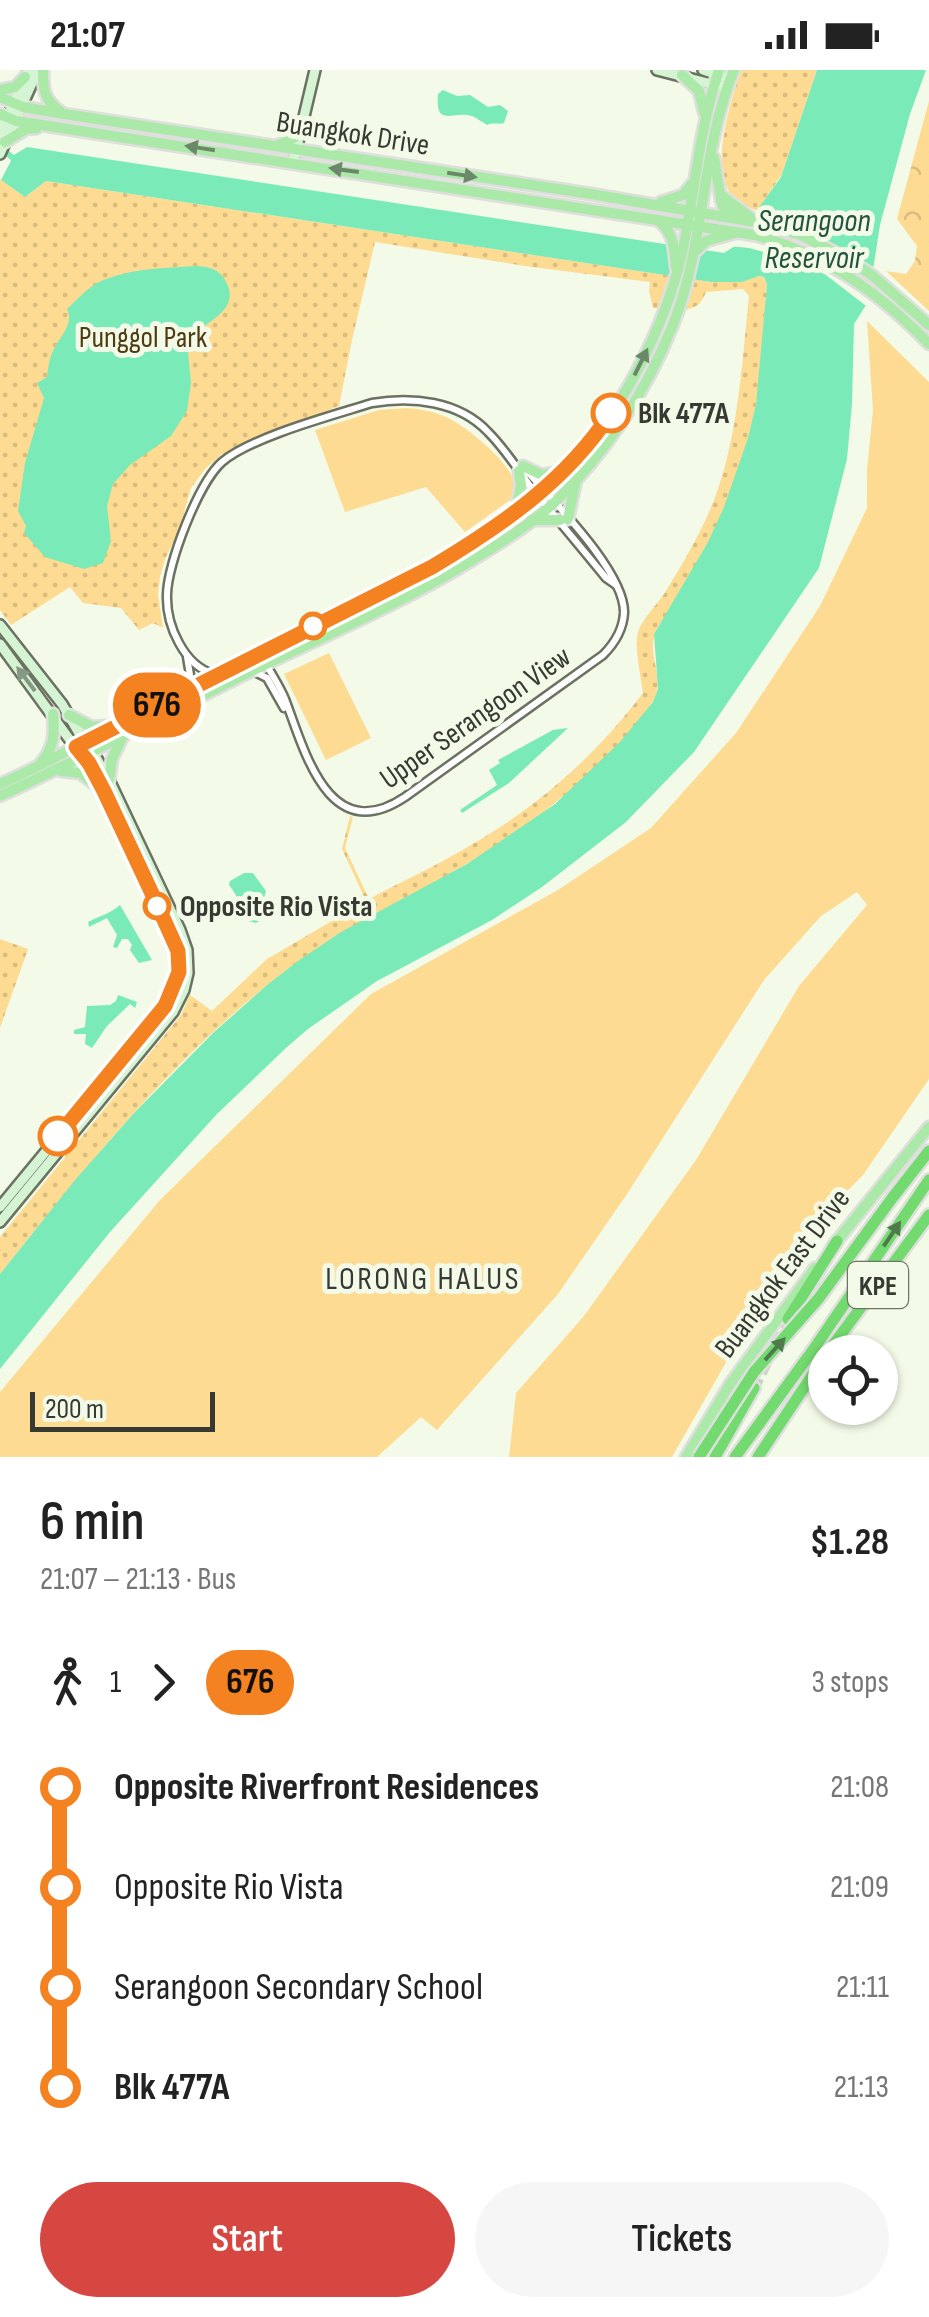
<!DOCTYPE html>
<html lang="en">
<head>
<meta charset="utf-8">
<style>
	:root { --surface:#fff; --page:#f6f6f6; --text:#222; --muted:#767676; --accent:#d64741 }
	body { margin:0; font-family:"Sofia Sans Condensed",sans-serif; background:var(--page); color:var(--text); height:100vh; display:flex; flex-direction:column; font-size:38px; white-space:nowrap }
	* { box-sizing:border-box; margin:0 }
	p { font-size:32px; color:var(--muted) }
	.icon { flex:none; width:55px; height:55px; fill:none; stroke:currentColor; stroke-width:2; stroke-linecap:round; stroke-linejoin:round }
	.map { position:relative; height:1387px; overflow:hidden }
	.side { display:flex; flex-direction:column; background:var(--surface); flex:1 }
	.side>* { flex:none }
	.badge { padding:0 20px; border-radius:32px; font-size:35px; line-height:65px }
	.tools { position:absolute; left:808px; top:1265px; display:grid; gap:20px }
	.tools a { display:grid; place-items:center; width:90px; height:90px; border-radius:50%; background:var(--surface); box-shadow:0 2px 8px #0004; font-size:50px }
	.scale { position:absolute; left:30px; bottom:25px; width:185px; box-sizing:border-box; padding-left:10px; border:5px solid #373a33; border-top:0; font-size:28px; line-height:35px; white-space:nowrap; color:#373a33; -webkit-text-stroke:8px #f3fae7; paint-order:stroke }
	.map>.badge { position:absolute; translate:-50% -50%; box-shadow:0 0 0 5px #fff }
	.legs { display:flex; align-items:center; gap:15px; height:110px; padding:0 40px; font-size:32px }
	.legs p { margin-inline-start:auto }
	.headline { display:flex; align-items:center; justify-content:space-between; height:170px; padding:0 40px }
	h1 { font-size:55px; font-weight:600; line-height:75px }
	.button { display:flex; gap:20px; margin-top:auto; padding:20px 40px }
	.button a { flex:1; height:115px; border-radius:60px; background:var(--accent); color:#fff; font-size:40px; font-weight:600; line-height:115px; text-align:center }
	.button a+a { background:var(--page); color:var(--text) }
	ul { padding:0 40px; list-style:none }
	li { display:flex; align-items:center; gap:35px; height:100px; font-size:38px }
	li i { display:grid; place-items:center; width:15px; height:100%; margin:0 12px; background:currentColor }
	li i::after { content:''; width:25px; height:25px; margin:-12px; border:8px solid; border-radius:50%; background:var(--surface) }
	li p { margin-inline-start:auto }
	li:first-child i { background:linear-gradient(#0000 50%,currentColor 0) }
	li:last-child i { background:linear-gradient(currentColor 50%,#0000 0) }
	.status { display:flex; justify-content:space-between; align-items:center; height:70px; padding:0 50px; background:var(--surface); direction:ltr }
	.status svg { height:28px; fill:currentColor }
	.map>svg:first-child { display:block }
	.grass { fill:#fedb92 }
	.forest { fill:url(#forest-crowns) }
	.park { fill:url(#park-dots) }
	.water { fill:#7aebb8 }
	.pier { fill:#f3fae7 }
	.lines { fill:none; stroke-linecap:round; stroke-linejoin:round }
	.canal { stroke:#7aebb8; stroke-width:6 }
	.highway-tunnel { stroke:#cdd4c3; stroke-width:11; stroke-dasharray:11 5.5; stroke-linecap:butt }
	.street-casing { stroke:#6c7262; stroke-width:11 }
	.secondary-casing { stroke:#6c7262; stroke-width:14 }
	.primary-casing { stroke:#dfdfde; stroke-width:15 }
	.highway-casing { stroke:#dfdfde; stroke-width:16 }
	.street { stroke:#fff; stroke-width:6 }
	.secondary { stroke:#d5f4d4; stroke-width:9 }
	.primary { stroke:#abe9a9; stroke-width:10 }
	.highway { stroke:#73da6f; stroke-width:11 }
	.highway-bridge-casing { stroke:#dfdfde; stroke-width:16; stroke-linecap:butt }
	.highway-bridge { stroke:#73da6f; stroke-width:11 }
	.oneway { fill:#6b8968 }
	.oneway2 { fill:#869784 }
	.oneway3 { fill:#4f7a4b }
	.line-1-casing { stroke:#fff; stroke-width:22 }
	.line-1 { stroke:#f58220; stroke-width:15 }
	.stop-1-dot { fill:#fff; stroke:#f58220; stroke-width:5 }
	.labels { text-anchor:middle; stroke-width:10; stroke-linejoin:round; paint-order:stroke }
	.shield { fill:#f3fae7; stroke:#6f7469; stroke-width:2.5 }
	.shield-label { font-size:28px; font-weight:bold; fill:#373a33 }
	.street-label { font-size:30px; fill:#373a33; stroke:#f3fae7 }
	.park-label { font-size:30px; fill:#4e3b11; stroke:#f3fae7 }
	.stop-label { font-size:30px; font-weight:bold; fill:#373a33; stroke:#f3fae7; text-anchor:start }
	.water-label { font-size:32px; font-style:italic; fill:#24533e; stroke:#f3fae7 }
	.neighbourhood-label { font-size:32px; letter-spacing:2.5px; fill:#373a33; stroke:#f3fae7 }
</style>
</head>
<body>
<div class="status"><b>21:07</b><svg viewBox="0 0 49 12"><path d="M0 12V9h3v3zM5 12V6h3v6zM10 12V3h3v9zM15 12V0h3v12zM26 1h20v11H26zM47 4h2v5h-2z"/></svg></div>
<div class="map">
<svg width="929" height="1387" viewBox="0 0 929 1387">
	<defs>
		<pattern id="forest-crowns" width="20" height="18" patternUnits="userSpaceOnUse" patternTransform="scale(2.5)"><rect width="20" height="18" fill="#fedb92"/><path d="M2 6a3 3 0 1 1 6 0M12 15a3 3 0 1 1 6 0" fill="none" stroke="#dabd7e"/></pattern>
		<pattern id="park-dots" width="8" height="8" patternUnits="userSpaceOnUse" patternTransform="scale(2.5)"><rect width="8" height="8" fill="#fedb92"/><path d="M2 2h.1M6 6h.1" fill="none" stroke="#dabd7e" stroke-width="1.8" stroke-linecap="round"/></pattern>
	</defs>
	<rect width="100%" height="100%" fill="#f3fae7"/>
	<!-- grass -->
	<g class="grass">
		<path d="M867 251 929 312V1009L863 1105 792 1177 672 1387H509L516 1323 584 1246 696 1090 799 916 867 835 857 822 821 846 764 910 627 1124 558 1224 437 1360 421 1347 377 1387H0V1322L160 1130 371 924 558 820 651 758 736 663 820 536 867 438V400L873 340Z"/>
		<path d="M406 338C420 339 433 341 446 347 465 355 513 394 515 415 516 422 514 424 510 430L465 462 426 417 345 442 315 360 379 340Z"/>
		<path d="M329 583 371 668 326 690 284 604Z"/>
	</g>
	<!-- forest -->
	<path class="forest" d="M929 31V241L886 201 906 204 915 191 917 176 897 149Z"/>
	<!-- park -->
	<g class="park">
		<path d="M741 0H817L782 104 757 141C747 136 736 132 730 123 710 94 731 31 741 0Z"/>
		<path d="M0 109 25 127 46 111 711 212H742L757 206 764 207 767 214C763 253 763 295 756 334 749 380 730 428 710 469 698 494 683 517 668 541 664 549 655 558 654 567 649 589 666 613 652 633 608 696 530 757 465 795 408 828 349 855 295 894 180 978 89 1093 0 1204V1167L181 945 190 925 212 941 267 889 366 831 342 779 350 746 353 747 345 778 369 829C403 811 438 795 471 775 539 736 596 685 643 623 641 606 634 577 638 562 642 549 656 536 664 524 684 492 704 458 717 422 739 358 742 292 749 226L743 219 706 222C697 247 674 240 653 238L649 221 650 212 532 197 375 172 352 270 339 336 222 384 205 399 191 418 178 463 165 489 160 507 158 524 163 558 153 553 139 560 121 538 83 533 70 517 11 555 0 540Z"/>
		<path d="M0 869 28 879 0 958Z"/>
	</g>
	<!-- water -->
	<g class="water">
		<path d="M817 0H926L910 44 880 155 868 232 854 254 852 334 847 389 819 498 694 682 626 752 542 817 492 850 377 911 308 959 287 977 217 1044 110 1162 0 1299V1204L75 1110 134 1043 213 963 267 915 298 891 341 862 467 794 555 734 619 673 653 632 658 619 654 564 708 472 724 437 748 368 756 334 767 214 764 207 759 206 742 212H711L46 111 25 127 1 110 14 85 27 77 724 183 738 174 757 140 781 107Z"/>
		<path d="M443 20 457 26 470 25 488 37 500 35 508 41 504 53C498 55 493 52 487 55 482 52 477 48 472 46 453 40 435 59 438 24Z"/>
		<path d="M198 196C209 197 219 199 225 210 244 242 201 252 187 272L191 313 187 341 171 366 130 395 113 414 107 436 111 471 103 493 84 499 45 487 24 463 26 456 18 441 25 393 44 328 37 313 47 307C48 299 49 290 52 283 58 268 75 255 67 239 77 230 87 218 99 212 129 198 166 198 198 196Z"/>
		<path d="M568 658 509 713 462 743 460 740 497 715 489 700 500 693 498 690 553 660Z"/>
		<path d="M244 803H253L266 821 264 829 272 843 256 853 248 851C241 839 238 825 229 815L230 811Z"/>
		<path d="M120 835 152 890 139 893 130 880 132 875 128 869H122L117 878 113 877 117 865 107 848 89 857 88 852C97 847 112 843 120 835Z"/>
		<path d="M118 925 137 932 135 938 130 934 107 956 92 978 85 974 86 964H74V960L85 957 87 936 110 935 116 931Z"/>
	</g>
	<!-- pier -->
	<path class="pier" d="M752 139 804 157 877 199 873 234 870 239 826 205 800 192 749 178 729 176Z"/>
	<g class="lines">
		<!-- canal -->
		<path class="canal" d="M8 84 13 88"/>
		<!-- highway-tunnel -->
		<path class="highway-tunnel" d="M754 1318 788 1249"/>
		<defs>
			<g id="street">
				<path d="M246 591 266 594C272 605 280 617 285 629 305 682 329 778 405 727L603 585C615 573 623 560 624 543 625 502 553 431 526 400"/>
				<path d="M253 601 267 608 284 638"/>
				<path d="M214 604C184 596 166 555 167 525 167 494 199 412 222 392 251 367 334 345 372 333 412 326 459 331 488 362 507 381 520 403 536 424 560 452 583 480 606 508L616 515"/>
				<path d="M181 621 190 605 187 587"/>
			</g>
			<g id="secondary">
				<path d="M657 0 727 18"/>
				<path d="M703 0 724 7"/>
				<path d="M0 63 29 0"/>
				<path d="M0 84 38 0"/>
				<path d="M293 93 315 0"/>
				<path d="M0 555 62 634 84 672 93 682 109 710 180 860 187 880 188 903 184 920 173 942 0 1152"/>
				<path d="M0 574 83 688 89 693 177 881 179 902 165 937 0 1137"/>
			</g>
			<g id="primary">
				<path d="M43 0C43 20 44 30 61 42"/>
				<path d="M682 5 699 21 704 42"/>
				<path d="M0 20 15 17 25 7"/>
				<path d="M0 27 23 37 64 44 591 124 760 153 801 165 851 191 873 206 929 255"/>
				<path d="M0 44 16 51 754 165C822 182 881 224 929 274"/>
				<path d="M5 72 26 59 37 58"/>
				<path d="M278 75 294 68 302 55"/>
				<path d="M714 88 721 130 723 137 732 146"/>
				<path d="M721 125 751 148"/>
				<path d="M661 132 683 125 692 114"/>
				<path d="M658 150C674 163 674 177 676 197"/>
				<path d="M697 180 706 171 735 163"/>
				<path d="M523 396 542 405 560 402"/>
				<path d="M515 444 521 416 519 401"/>
				<path d="M568 449 576 410"/>
				<path d="M531 450H560"/>
				<path d="M69 645 92 657 107 656"/>
				<path d="M41 693C54 677 55 664 53 644"/>
				<path d="M61 701 80 703 104 721"/>
				<path d="M109 710 112 689 122 668"/>
				<path d="M0 714C40 697 77 675 115 656 158 634 202 614 244 591 393 510 555 462 638 299 660 257 678 210 686 163 696 108 701 53 719 0"/>
				<path d="M0 726C88 686 172 640 258 598 331 563 406 531 474 489 502 472 531 454 555 432 605 384 646 322 672 257 706 175 700 82 734 0"/>
				<path d="M832 1177 929 1057"/>
				<path d="M686 1387 730 1314 815 1198"/>
			</g>
			<g id="highway">
				<path d="M893 1127 929 1081"/>
				<path d="M788 1249 837 1171"/>
				<path d="M828 1282 929 1145"/>
				<path d="M715 1387 754 1318"/>
				<path d="M735 1387 813 1280 929 1110"/>
				<path d="M758 1387 825 1286"/>
			</g>
		</defs>
		<!-- street casing -->
		<use href="#street" class="street-casing"/>
		<!-- secondary casing -->
		<use href="#secondary" class="secondary-casing"/>
		<!-- primary casing -->
		<use href="#primary" class="primary-casing"/>
		<!-- highway casing -->
		<use href="#highway" class="highway-casing"/>
		<!-- street -->
		<use href="#street" class="street"/>
		<!-- secondary -->
		<use href="#secondary" class="secondary"/>
		<!-- primary -->
		<use href="#primary" class="primary"/>
		<!-- highway -->
		<use href="#highway" class="highway"/>
		<defs>
			<path id="highway-bridge" d="M699 1387 754 1302 819 1228 893 1127"/>
		</defs>
		<!-- highway-bridge casing -->
		<use href="#highway-bridge" class="highway-bridge-casing"/>
		<!-- highway-bridge -->
		<use href="#highway-bridge" class="highway-bridge"/>
	</g>
	<!-- one-way arrows -->
	<defs><path id="oneway-solid" d="M-6-.8H1V-3.2L6.5 0L1 3.2V.8H-6Z" transform="scale(2.5)"/></defs>
	<g class="oneway">
		<use href="#oneway-solid" transform="translate(200 78) rotate(-171)"/>
		<use href="#oneway-solid" transform="translate(344 100) rotate(-172)"/>
		<use href="#oneway-solid" transform="translate(462 105) rotate(9)"/>
		<use href="#oneway-solid" transform="translate(641 292) rotate(-64)"/>
	</g>
	<use class="oneway2" href="#oneway-solid" transform="translate(26 609) rotate(-127)"/>
	<g class="oneway3">
		<use href="#oneway-solid" transform="translate(892 1164) rotate(-56)"/>
		<use href="#oneway-solid" transform="translate(775 1279) rotate(-48)"/>
	</g>
	<g class="lines">
		<defs>
			<path id="line-1" d="M58 1066 165 936 179 902 178 881 156 832 104 721 89 693 76 677 432 497C502 455 565 412 611 343"/>
		</defs>
		<!-- line-1 casing -->
		<use href="#line-1" class="line-1-casing"/>
		<!-- line-1 -->
		<use href="#line-1" class="line-1"/>
	</g>
	<!-- markers -->
	<g class="stop-1-dot">
		<circle cx="611" cy="343" r="18"/>
		<circle cx="313" cy="556" r="12"/>
		<circle cx="157" cy="836" r="12"/>
		<circle cx="58" cy="1066" r="18"/>
	</g>
	<g class="labels">
		<!-- shield labels -->
		<rect class="shield" x="848" y="1192" width="60" height="46" rx="8"/>
		<g class="shield-label">
			<text x="878" y="1225">KPE</text>
		</g>
		<!-- street labels -->
		<g class="street-label">
			<text transform="translate(353 63) rotate(9)" y="10">Buangkok Drive</text>
			<text transform="translate(475 647) rotate(-35)" y="10">Upper Serangoon View</text>
			<text transform="translate(782 1203) rotate(-53)" y="10">Buangkok East Drive</text>
		</g>
		<!-- park labels -->
		<g class="park-label">
			<text x="143" y="277">Punggol Park</text>
		</g>
		<!-- stop labels -->
		<g class="stop-label">
			<text x="638" y="353">Blk 477A</text>
			<text x="180" y="846">Opposite Rio Vista</text>
		</g>
		<!-- water labels -->
		<g class="water-label">
			<text x="814" y="161">Serangoon<tspan x="814" dy="37">Reservoir</tspan></text>
		</g>
		<!-- neighbourhood labels -->
		<g class="neighbourhood-label">
			<text x="423" y="1219">LORONG HALUS</text>
		</g>
	</g>
</svg>
<div class="tools">
<a><svg class="icon" aria-label="locate" viewBox="0 0 24 24"><circle cx="12" cy="12" r="6"/><path d="M12 2v4M12 18v4M2 12h4M18 12h4"/></svg></a>
</div>
<div class="scale">200 m</div>
<b class="badge" style="left:157px;top:635px;background:#f58220;color:#111">676</b>
</div>
<section class="side">
<div class="headline"><div><h1>6 min</h1><p>21:07 – 21:13 · Bus</p></div><b>$1.28</b></div>
<div class="legs"><svg class="icon" aria-label="walk" viewBox="0 0 24 24"><circle cx="13" cy="4" r="2"/><path d="M13 8l-2 6 4 7M11 14l-3 7M7 12l3-4h3l4 4"/></svg>1<svg class="icon" aria-label="forward" viewBox="0 0 24 24"><path d="M9 5l7 7-7 7"/></svg><b class="badge" style="background:#f58220;color:#111">676</b><p>3 stops</p></div>
<ul>
<li><i style="color:#f58220"></i><b>Opposite Riverfront Residences</b><p>21:08</p></li>
<li><i style="color:#f58220"></i><span>Opposite Rio Vista</span><p>21:09</p></li>
<li><i style="color:#f58220"></i><span>Serangoon Secondary School</span><p>21:11</p></li>
<li><i style="color:#f58220"></i><b>Blk 477A</b><p>21:13</p></li>
</ul>
<div class="button"><a>Start</a><a>Tickets</a></div>
</section>
</body>
</html>
